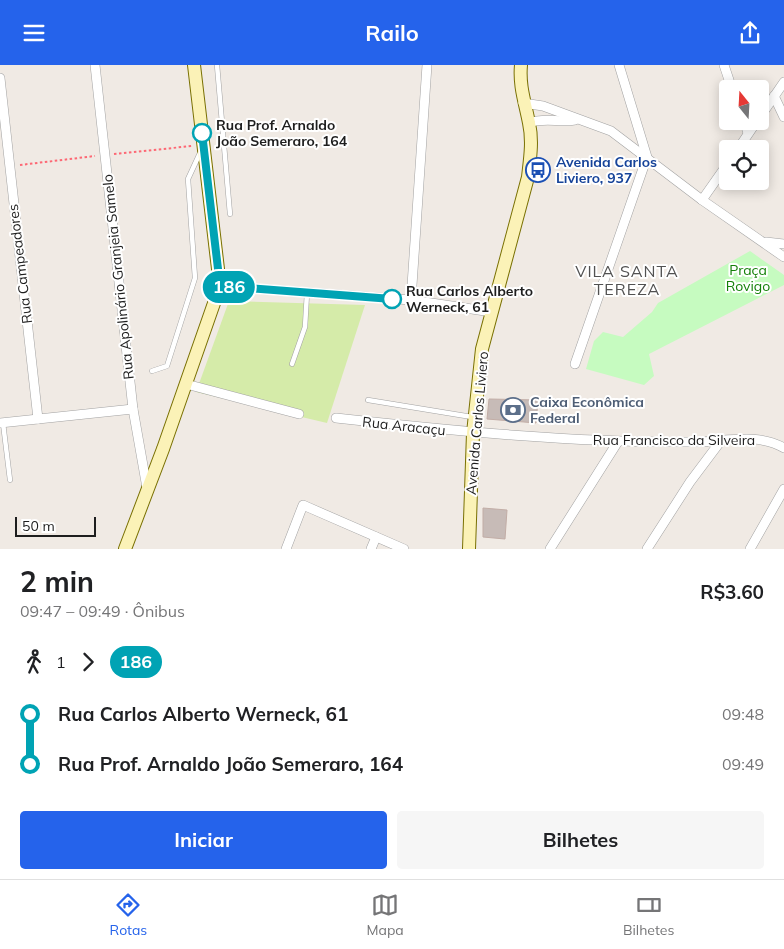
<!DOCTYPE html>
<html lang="pt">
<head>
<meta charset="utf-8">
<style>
	:root { --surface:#fff; --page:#f6f6f6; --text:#202124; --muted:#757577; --line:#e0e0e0; --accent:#2563eb }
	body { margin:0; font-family:Mulish,sans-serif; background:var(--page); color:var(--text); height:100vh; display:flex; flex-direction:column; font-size:19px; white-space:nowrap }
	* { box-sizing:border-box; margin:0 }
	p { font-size:16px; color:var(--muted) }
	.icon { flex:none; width:28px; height:28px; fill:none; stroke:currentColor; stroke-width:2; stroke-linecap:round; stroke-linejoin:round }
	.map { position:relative; height:484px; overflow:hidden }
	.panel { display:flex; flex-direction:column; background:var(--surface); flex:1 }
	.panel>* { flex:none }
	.badge { padding:0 10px; border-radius:16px; font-size:18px; line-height:32px }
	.needle { width:32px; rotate:342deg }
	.fabs { position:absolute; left:719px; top:15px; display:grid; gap:10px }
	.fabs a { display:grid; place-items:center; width:50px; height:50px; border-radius:5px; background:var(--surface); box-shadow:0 2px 12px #0003; font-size:25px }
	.scale { position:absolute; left:15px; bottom:12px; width:81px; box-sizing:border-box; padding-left:5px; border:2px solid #1e1e1e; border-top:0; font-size:14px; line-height:18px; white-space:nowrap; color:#1e1e1e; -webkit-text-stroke:4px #fff; paint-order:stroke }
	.map>.badge { position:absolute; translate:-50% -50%; box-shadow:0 0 0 2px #fff }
	.legs { display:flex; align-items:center; gap:8px; height:55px; padding:0 20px; font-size:16px }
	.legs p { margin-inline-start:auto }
	.headline { display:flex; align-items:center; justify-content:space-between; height:85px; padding:0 20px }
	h1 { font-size:28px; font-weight:700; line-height:38px }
	.action { display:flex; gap:10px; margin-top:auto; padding:10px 20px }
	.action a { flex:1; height:58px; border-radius:5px; background:var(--accent); color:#fff; font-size:20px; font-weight:700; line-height:58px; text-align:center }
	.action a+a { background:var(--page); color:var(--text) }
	ul { padding:0 20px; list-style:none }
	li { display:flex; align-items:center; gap:18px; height:50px; font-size:19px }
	li i { display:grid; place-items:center; width:8px; height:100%; margin:0 6px; background:currentColor }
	li i::after { content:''; width:12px; height:12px; margin:-6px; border:4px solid; border-radius:50%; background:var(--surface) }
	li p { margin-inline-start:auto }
	li:first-child i { background:linear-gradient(#0000 50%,currentColor 0) }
	li:last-child i { background:linear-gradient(currentColor 50%,#0000 0) }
	header { display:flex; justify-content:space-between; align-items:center; height:65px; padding:0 20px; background:var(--accent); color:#fff; font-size:22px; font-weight:700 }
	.dock { display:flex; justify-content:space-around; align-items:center; height:70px; border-top:1px solid var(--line); background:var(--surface); font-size:14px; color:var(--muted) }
	.dock a { display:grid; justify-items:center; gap:2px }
	.dock .selected { color:var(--accent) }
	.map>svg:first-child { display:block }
	.grass { fill:#d5eba9 }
	.park { fill:#c6fbc0 }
	.building { fill:#c7bbb7; stroke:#c2ada6 }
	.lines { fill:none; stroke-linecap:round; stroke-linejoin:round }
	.lane-casing { stroke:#a2a2a2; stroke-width:5.5 }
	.street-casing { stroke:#a2a2a2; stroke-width:10 }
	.secondary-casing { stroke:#797002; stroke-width:14 }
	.path { stroke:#fd6874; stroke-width:2; stroke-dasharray:2.5 2.5; stroke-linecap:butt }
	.lane { stroke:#fff; stroke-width:4.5 }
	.street { stroke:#fff; stroke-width:9 }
	.secondary { stroke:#fbf2b7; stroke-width:12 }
	.line-1-casing { stroke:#fff; stroke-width:11 }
	.line-1 { stroke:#00a3b4; stroke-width:8 }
	.stop-1-dot { fill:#fff; stroke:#00a3b4; stroke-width:2.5 }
	.labels { text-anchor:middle; stroke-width:4; stroke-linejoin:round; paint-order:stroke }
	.stop-label { font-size:14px; font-weight:bold; fill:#1e1e1e; stroke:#fff; text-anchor:start }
	.transit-label { font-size:14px; font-weight:bold; fill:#164399; stroke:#fff; text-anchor:start }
	.street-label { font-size:14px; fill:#1e1e1e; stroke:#fff }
	.park-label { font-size:14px; fill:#148009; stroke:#fff }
	.service-label { font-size:14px; font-weight:bold; fill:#4e5e75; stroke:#fff; text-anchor:start }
	.quarter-label { font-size:16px; letter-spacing:1px; fill:#515151; stroke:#fff }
</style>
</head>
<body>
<header><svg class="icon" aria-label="menu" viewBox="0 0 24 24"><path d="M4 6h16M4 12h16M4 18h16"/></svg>Railo<svg class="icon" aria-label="share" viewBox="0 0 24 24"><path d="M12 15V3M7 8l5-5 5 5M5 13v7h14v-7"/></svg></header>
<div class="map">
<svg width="784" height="484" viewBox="0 0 784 484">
	<rect width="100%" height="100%" fill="#f0eae4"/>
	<!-- grass -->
	<path class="grass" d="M229 236 365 240 327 358 196 327Z"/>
	<!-- park -->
	<path class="park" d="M750 186 784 210V220L649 289 654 311 644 320 586 304 594 276 603 267 623 272 652 247 658 238Z"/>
	<!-- building -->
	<g class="building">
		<path d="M489 334 538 335 536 358 487 354Z"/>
		<path d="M483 443 507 445 505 474 483 472Z"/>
	</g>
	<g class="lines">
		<defs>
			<g id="lane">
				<path d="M217 0 230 149"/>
				<path d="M292 299 305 262 307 228"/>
				<path d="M152 306 167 301 195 213 188 114 200 88"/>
				<path d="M368 335 472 352"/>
				<path d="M3 358 10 415"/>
			</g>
			<g id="street">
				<path d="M95 0 133 344 147 423"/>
				<path d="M724 0 732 24"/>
				<path d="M0 13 38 354"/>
				<path d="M774 31 784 52"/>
				<path d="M523 38 543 41 611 66 702 135 784 192"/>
				<path d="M760 52 784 17"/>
				<path d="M744 56 748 68"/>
				<path d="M529 58C545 52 559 58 575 55"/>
				<path d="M738 84 757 56"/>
				<path d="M702 135 728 98"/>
				<path d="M766 177 784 179"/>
				<path d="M220 221 411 235 492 247"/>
				<path d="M411 235 427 0"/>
				<path d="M575 299 647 92 619 0"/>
				<path d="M186 319 299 349"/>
				<path d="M336 353C455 366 574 378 695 377 724 377 757 367 784 383"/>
				<path d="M0 358 133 344"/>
				<path d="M286 484 303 440 404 484"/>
				<path d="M371 484 376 472"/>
				<path d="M550 484 617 378"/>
				<path d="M647 484 690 417 720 377"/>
				<path d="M750 484 784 424"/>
			</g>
			<g id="secondary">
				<path d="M125 484 163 384 220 221 194 0"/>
				<path d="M469 484 473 368 482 284 528 112C530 94 533 76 529 58 525 37 519 21 521 0"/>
			</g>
		</defs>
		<!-- lane casing -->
		<use href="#lane" class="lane-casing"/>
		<!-- street casing -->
		<use href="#street" class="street-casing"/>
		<!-- secondary casing -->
		<use href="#secondary" class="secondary-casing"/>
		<!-- path -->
		<g class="path">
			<path d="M114 89 192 81"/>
			<path d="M20 100 95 91"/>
		</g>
		<!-- lane -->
		<use href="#lane" class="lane"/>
		<!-- street -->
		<use href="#street" class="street"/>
		<!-- secondary -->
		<use href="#secondary" class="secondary"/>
	</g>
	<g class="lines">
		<defs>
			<path id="line-1" d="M202 68 220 221 392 234"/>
		</defs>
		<!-- line-1 casing -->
		<use href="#line-1" class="line-1-casing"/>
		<!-- line-1 -->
		<use href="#line-1" class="line-1"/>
	</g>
	<!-- icons -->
	<defs>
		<symbol id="bus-ring" viewBox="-11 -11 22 22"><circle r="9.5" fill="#fff" stroke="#1a4fb4" stroke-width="1.5"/><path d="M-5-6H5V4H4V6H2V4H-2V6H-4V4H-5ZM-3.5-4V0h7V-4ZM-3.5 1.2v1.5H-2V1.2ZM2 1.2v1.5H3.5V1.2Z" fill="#1a4fb4"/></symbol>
		<symbol id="bank-ring" viewBox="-11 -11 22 22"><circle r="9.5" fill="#fff" stroke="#5c6f8a" stroke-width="1.5"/><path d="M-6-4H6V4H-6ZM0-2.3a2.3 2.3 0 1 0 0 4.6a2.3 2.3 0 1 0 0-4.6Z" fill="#5c6f8a"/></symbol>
	</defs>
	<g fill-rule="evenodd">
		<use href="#bus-ring" x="524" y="91" width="28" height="28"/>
		<use href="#bank-ring" x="499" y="331" width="28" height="28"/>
	</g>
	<!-- markers -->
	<g class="stop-1-dot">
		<circle cx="202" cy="68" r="9"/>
		<circle cx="392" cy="234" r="9"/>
	</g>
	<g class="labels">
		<!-- stop labels -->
		<g class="stop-label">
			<text x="216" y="65">Rua Prof. Arnaldo<tspan x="216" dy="16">João Semeraro, 164</tspan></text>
			<text x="406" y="231">Rua Carlos Alberto<tspan x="406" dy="16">Werneck, 61</tspan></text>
		</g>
		<!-- transit labels -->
		<g class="transit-label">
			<text x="556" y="102">Avenida Carlos<tspan x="556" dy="16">Liviero, 937</tspan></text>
		</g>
		<!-- street labels -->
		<g class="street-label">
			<text transform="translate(20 199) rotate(-97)" y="5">Rua Campeadores</text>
			<text transform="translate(118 212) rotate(-96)" y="5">Rua Apolinário Granjeia Samelo</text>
			<text transform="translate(477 358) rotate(-85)" y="5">Avenida Carlos Liviero</text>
			<text transform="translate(404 361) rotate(6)" y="5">Rua Aracaçu</text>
			<text x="674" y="380">Rua Francisco da Silveira</text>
		</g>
		<!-- park labels -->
		<g class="park-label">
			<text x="748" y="210">Praça<tspan x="748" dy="16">Rovigo</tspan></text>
		</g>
		<!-- service labels -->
		<g class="service-label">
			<text x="530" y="342">Caixa Econômica<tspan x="530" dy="16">Federal</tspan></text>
		</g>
		<!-- quarter labels -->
		<g class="quarter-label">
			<text x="627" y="212">VILA SANTA<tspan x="627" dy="18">TEREZA</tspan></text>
		</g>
	</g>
</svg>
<div class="fabs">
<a><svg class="needle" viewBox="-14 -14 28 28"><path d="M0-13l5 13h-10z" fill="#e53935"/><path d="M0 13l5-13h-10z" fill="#757577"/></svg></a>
<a><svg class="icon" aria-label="locate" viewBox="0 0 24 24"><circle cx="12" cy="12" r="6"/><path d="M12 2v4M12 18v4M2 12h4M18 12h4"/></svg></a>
</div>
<div class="scale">50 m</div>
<b class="badge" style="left:229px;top:222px;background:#00a3b4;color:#fff">186</b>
</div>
<section class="panel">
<div class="headline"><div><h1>2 min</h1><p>09:47 – 09:49 · Ônibus</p></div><b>R$3.60</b></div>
<div class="legs"><svg class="icon" aria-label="walk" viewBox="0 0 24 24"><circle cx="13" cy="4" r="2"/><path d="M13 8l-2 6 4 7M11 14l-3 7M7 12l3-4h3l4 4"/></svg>1<svg class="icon" aria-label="forward" viewBox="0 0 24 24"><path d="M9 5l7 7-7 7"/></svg><b class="badge" style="background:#00a3b4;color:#fff">186</b></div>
<ul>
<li><i style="color:#00a3b4"></i><b>Rua Carlos Alberto Werneck, 61</b><p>09:48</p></li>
<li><i style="color:#00a3b4"></i><b>Rua Prof. Arnaldo João Semeraro, 164</b><p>09:49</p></li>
</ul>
<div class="action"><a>Iniciar</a><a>Bilhetes</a></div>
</section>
<nav class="dock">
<a class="selected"><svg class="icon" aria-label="directions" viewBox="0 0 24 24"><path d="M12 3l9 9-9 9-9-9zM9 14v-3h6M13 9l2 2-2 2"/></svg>Rotas</a>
<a><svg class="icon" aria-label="map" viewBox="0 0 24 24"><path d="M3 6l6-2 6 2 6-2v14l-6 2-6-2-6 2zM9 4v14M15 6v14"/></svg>Mapa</a>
<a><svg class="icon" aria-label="tickets" viewBox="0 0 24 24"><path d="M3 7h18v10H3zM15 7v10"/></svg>Bilhetes</a>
</nav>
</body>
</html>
